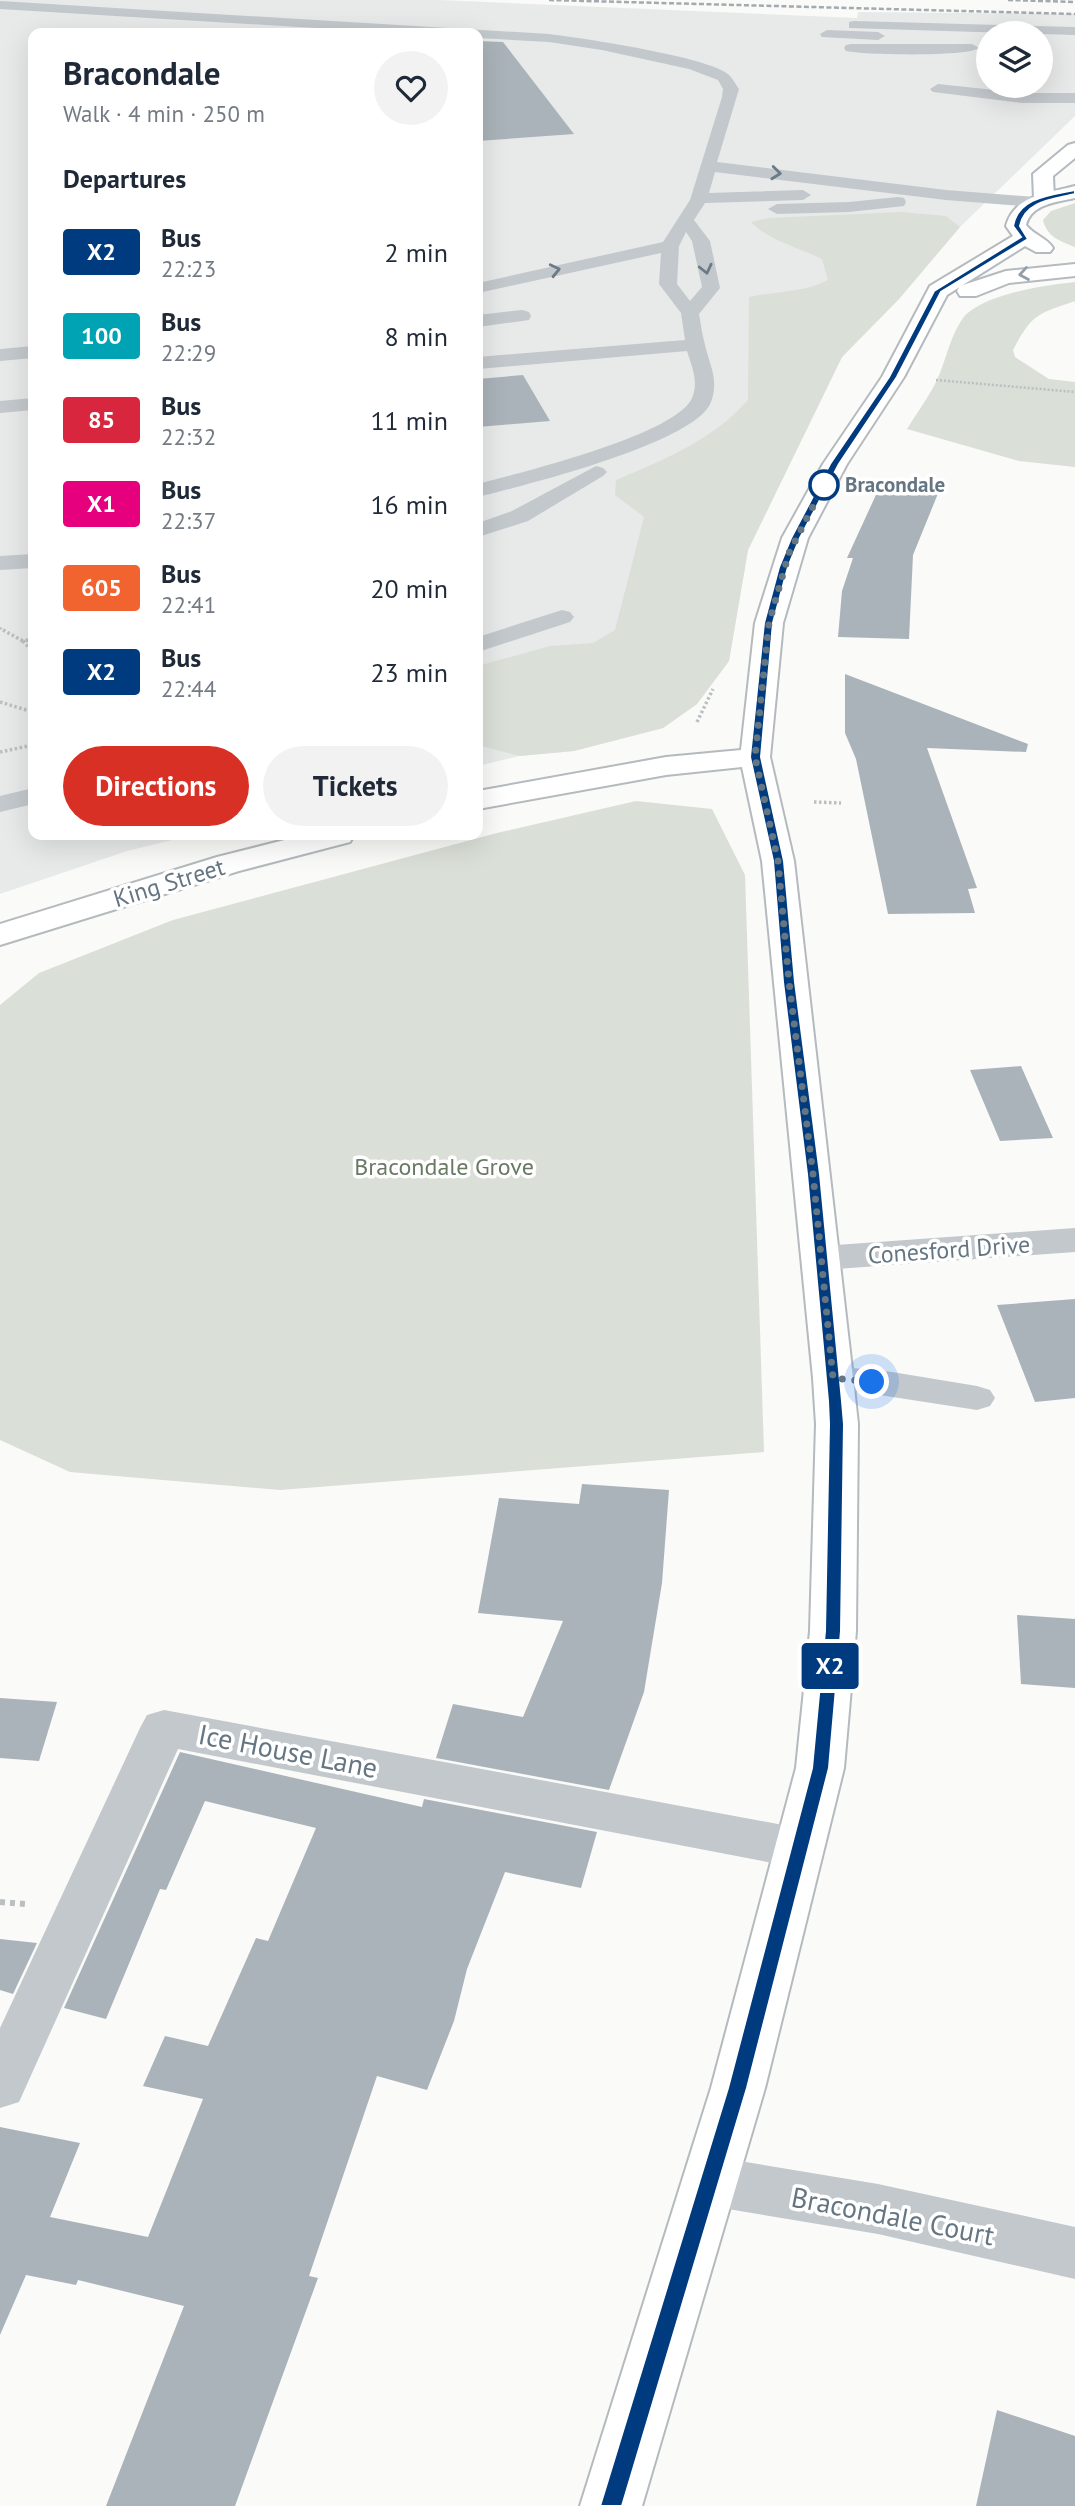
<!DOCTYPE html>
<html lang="en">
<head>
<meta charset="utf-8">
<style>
	:root { --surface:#fff; --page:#f2f2f3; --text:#1f2937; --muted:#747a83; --accent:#d93025 }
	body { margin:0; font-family:"PT Sans",sans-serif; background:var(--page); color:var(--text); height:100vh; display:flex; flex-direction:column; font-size:26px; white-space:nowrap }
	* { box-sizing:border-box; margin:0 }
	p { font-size:23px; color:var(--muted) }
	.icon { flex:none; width:38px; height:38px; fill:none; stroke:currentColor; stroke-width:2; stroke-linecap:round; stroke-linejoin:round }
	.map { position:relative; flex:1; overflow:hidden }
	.side { position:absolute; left:28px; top:28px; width:455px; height:812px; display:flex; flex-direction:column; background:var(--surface); border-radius:14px; box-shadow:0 7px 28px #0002 }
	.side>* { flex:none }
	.badge { padding:0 14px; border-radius:5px; font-size:24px; line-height:46px }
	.controls { position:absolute; left:976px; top:21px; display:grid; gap:14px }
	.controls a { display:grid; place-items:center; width:77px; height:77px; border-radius:50%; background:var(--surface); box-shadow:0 7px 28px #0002; font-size:35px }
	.you { position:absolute; width:35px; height:35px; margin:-18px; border:5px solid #fff; border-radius:50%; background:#1a73e8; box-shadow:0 0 0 10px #1a73e833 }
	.map>.badge { position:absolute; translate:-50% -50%; box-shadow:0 0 0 4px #fff }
	h2 { padding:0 35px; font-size:26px; line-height:63px }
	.round { display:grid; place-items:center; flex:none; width:74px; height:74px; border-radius:37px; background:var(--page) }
	.overview { display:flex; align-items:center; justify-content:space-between; height:119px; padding:0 35px }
	h1 { font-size:33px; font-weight:700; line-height:52px }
	.cta { display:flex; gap:14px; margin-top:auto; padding:14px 35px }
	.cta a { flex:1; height:80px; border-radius:42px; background:var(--accent); color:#fff; font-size:28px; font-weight:700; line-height:80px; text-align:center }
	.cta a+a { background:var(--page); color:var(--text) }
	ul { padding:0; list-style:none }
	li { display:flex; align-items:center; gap:21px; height:84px; padding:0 35px }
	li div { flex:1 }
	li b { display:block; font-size:26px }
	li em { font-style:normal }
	li .badge { min-width:77px; font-weight:700; text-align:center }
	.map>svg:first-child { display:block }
	.built { fill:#e8e9e9; fill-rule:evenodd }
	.green { fill:#dadfd7 }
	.building { fill:#aab3b9 }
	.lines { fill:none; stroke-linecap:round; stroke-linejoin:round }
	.secondary-casing { stroke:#b3babf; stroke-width:4 }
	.primary-casing { stroke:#b5babe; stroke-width:4 }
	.path-far2 { stroke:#bbbfc2; stroke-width:2.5; stroke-dasharray:2 2; stroke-linecap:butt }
	.path-far1 { stroke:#bbbfc2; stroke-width:3.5; stroke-dasharray:2.5 2.5; stroke-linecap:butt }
	.path { stroke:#bbbfc2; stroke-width:6; stroke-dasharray:5 5; stroke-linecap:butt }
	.lane { fill:#c3c8cc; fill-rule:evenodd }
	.street { fill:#c3c8cc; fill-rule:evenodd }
	.secondary { fill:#fff; fill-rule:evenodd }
	.primary { fill:#fff; fill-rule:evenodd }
	.rail { stroke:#a2aab0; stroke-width:2.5; stroke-dasharray:5 2.5; stroke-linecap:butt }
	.oneway { stroke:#6a7a87 }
	.oneway2 { stroke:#939fa8 }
	.line { fill:#003b80; stroke:#fff; stroke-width:2 }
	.walk { stroke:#657683; stroke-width:7; stroke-dasharray:0 12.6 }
	.stop-dot { fill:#fff; stroke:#003b80; stroke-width:3.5 }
	.labels { text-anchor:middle; stroke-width:7; stroke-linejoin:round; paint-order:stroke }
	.far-stop-label { font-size:21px; font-weight:bold; fill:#657683; stroke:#fff; text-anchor:start }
	.street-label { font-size:24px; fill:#657683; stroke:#fff }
	.park-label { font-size:24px; fill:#687a64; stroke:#fff }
	.near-street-label { font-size:28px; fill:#657683; stroke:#fff }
</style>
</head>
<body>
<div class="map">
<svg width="1075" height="2506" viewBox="0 0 1075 2506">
	<rect width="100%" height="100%" fill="#fafaf8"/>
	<!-- built -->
	<path class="built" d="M0 0H440L857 18 858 12 1075 14V116L960 227 899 299 842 357 748 550 729 661 697 704 663 728 574 751 519 756 478 766V33H33V835H193L127 851 0 894ZM989 33H1041V86H989Z"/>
	<!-- green -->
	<g class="green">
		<path d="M1075 203V247C1060 241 1047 237 1043 220L1051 211Z"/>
		<path d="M902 212 946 216 960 227 899 299 842 357 748 550 729 661 697 704 663 728 574 751 519 756 478 745V666L550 646 593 643 615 630 644 517 615 495 616 480C664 460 714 439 748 400L749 297C774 291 805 293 828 280L822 259C798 247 769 241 751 222L769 218Z"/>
		<path d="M1075 282V301C1037 314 1032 314 1013 350L1015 357 1049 379 1075 382V467L1019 461 907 429C918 411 932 393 940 373 947 355 951 335 963 318 982 294 1046 285 1075 282Z"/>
		<path d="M636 801 712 809 745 875 764 1452 280 1490 70 1472 0 1440V1005L39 973 173 920 497 833Z"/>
	</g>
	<!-- building -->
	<g class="building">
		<path d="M478 41 503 42 574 134 478 141Z"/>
		<path d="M523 375 550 421 478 427V379Z"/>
		<path d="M880 486 939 491 913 555 909 639 838 637 842 591 853 558H847Z"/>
		<path d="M845 674 1028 744 1026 752 927 748 977 888 968 889 975 913 888 914 856 759 845 733Z"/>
		<path d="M1021 1066 1053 1138 1000 1141 970 1070Z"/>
		<path d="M1075 1299V1398L1035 1402 997 1305Z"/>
		<path d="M582 1484 669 1490 662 1583 644 1692 609 1790 436 1758 453 1704 523 1717 563 1621 478 1613 499 1498 579 1504Z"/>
		<path d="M1017 1615 1075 1619V1688L1021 1684Z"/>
		<path d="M0 1698 57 1702 39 1761 0 1758Z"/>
		<path d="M180 1752 422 1807 424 1799 597 1832 581 1888 505 1872 467 1969 454 2021 427 2090 377 2076 309 2276 318 2278 235 2506H106L184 2306 78 2280 76 2285 26 2275 0 2335V2127L80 2143 50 2217 148 2237 203 2099 143 2086 165 2036 208 2046 256 1938 268 1941 316 1828 205 1801 166 1890 160 1889 106 2019 64 2008Z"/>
		<path d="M0 1939 37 1943 13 1994 0 1990Z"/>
		<path d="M997 2410 1075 2436V2506H976Z"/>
	</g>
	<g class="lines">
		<defs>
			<path id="secondary" d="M1075 143V158L1053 176 1054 199 1051 203H1037L1034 199 1033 174 1068 145Z"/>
			<g id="primary">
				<path d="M1075 186V198C1057 202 1031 204 1026 225 1034 235 1047 238 1053 248L1050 252H1036L1025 246 947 295 904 377 847 464 808 538 783 623 770 757 794 861 853 1378 858 1424 856 1631 844 1768 765 2088 642 2506H580L711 2088 796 1768 810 1631 816 1424 813 1378 762 861 742 767 666 775 478 809V791L666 757 741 750 755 623 782 538 823 464 882 377 930 286 1013 236 1006 226C1014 195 1048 193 1075 186Z"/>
				<path d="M1075 264V276L1009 283 976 296H960L957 291 960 286 1006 271Z"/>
				<path d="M304 835H354L350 842 239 871 0 945V924L217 857Z"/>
			</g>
		</defs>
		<!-- secondary casing -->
		<use href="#secondary" class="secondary-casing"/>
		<!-- primary casing -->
		<use href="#primary" class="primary-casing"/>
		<!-- path-far2 -->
		<g class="path-far2">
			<path d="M936 380 1075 392"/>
			<path d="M0 628 6 631"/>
		</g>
		<!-- path-far1 -->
		<g class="path-far1">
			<path d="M3 630 23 641"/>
			<path d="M33 639 23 641 33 652"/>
			<path d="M0 702 33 712"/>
			<path d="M697 722 713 689"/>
			<path d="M0 752 33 745"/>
			<path d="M814 802 841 803"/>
		</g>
		<!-- path -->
		<path class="path" d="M0 1902 25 1904"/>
		<!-- lane -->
		<g class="lane">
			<path d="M0 1 549 34C581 38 711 57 729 75 733 79 736 85 739 89L717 162 946 190 1035 197 1043 202 1035 207 946 200 715 172 709 193 803 190 811 195 803 200 705 203 694 220 710 241 720 288 699 314C701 324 702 335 705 345 710 366 719 380 711 402 696 443 522 486 478 497V484C519 473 676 435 692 398 699 382 692 367 687 351L478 369V357L685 340 681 313 659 284 661 253 478 293V283L663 242 690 200 722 97 723 89 718 80 689 69 602 50 549 42 478 38V33H399L0 9ZM686 232 692 241 702 287 690 301 677 284 679 246Z"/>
			<path d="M854 21 1075 27V35L849 28V22Z"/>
			<path d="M827 30 878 32 885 36 878 40 822 37 820 34Z"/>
			<path d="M851 44H972L979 48C969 57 864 55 846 51L844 48 846 45Z"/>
			<path d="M938 84 1023 93H1075V103H1023L933 92 930 89Z"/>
			<path d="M898 197 904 198 906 202 904 206 849 212 777 214 768 209 777 204 849 202Z"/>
			<path d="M522 310 529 312 531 316 529 320 478 327V315Z"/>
			<path d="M33 346V358L0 361V349Z"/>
			<path d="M33 398V410L0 413V401Z"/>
			<path d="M596 466 603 468 607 472 603 476 528 521 478 537V523L512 511Z"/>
			<path d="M33 554V568L0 570V556Z"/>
			<path d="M562 610 570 612 574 617 570 622 478 652V637Z"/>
			<path d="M33 788V804L0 812V796Z"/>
			<path d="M833 1366 892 1372 977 1386 990 1390 995 1398 990 1406 977 1410 821 1386 815 1378 821 1370Z"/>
		</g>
		<!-- street -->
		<g class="street">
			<path d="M1075 1228V1252L822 1270 808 1267 803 1258 808 1249 822 1246Z"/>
			<path d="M164 1710 799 1828 816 1834 824 1848 816 1862 799 1868 178 1749 19 2102 0 2108V2028L140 1728 147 1715Z"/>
			<path d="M710 2156 878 2184 1075 2227V2279L878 2234 710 2206 690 2199 682 2181 690 2163Z"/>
		</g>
		<!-- secondary -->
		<use href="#secondary" class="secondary"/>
		<!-- primary -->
		<use href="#primary" class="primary"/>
		<!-- rail -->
		<g class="rail">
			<path d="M549 0 1075 14"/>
			<path d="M1008 0 1075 2"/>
		</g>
	</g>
	<!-- one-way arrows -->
	<defs><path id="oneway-chevron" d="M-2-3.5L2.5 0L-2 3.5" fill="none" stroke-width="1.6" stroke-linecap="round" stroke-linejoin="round" transform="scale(1.75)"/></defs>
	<g class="oneway">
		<use href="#oneway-chevron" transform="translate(776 173) rotate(6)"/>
		<use href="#oneway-chevron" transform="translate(706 269) rotate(77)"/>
		<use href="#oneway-chevron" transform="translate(555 270) rotate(-13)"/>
	</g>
	<use class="oneway2" href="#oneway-chevron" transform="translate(1024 274) rotate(171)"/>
	<!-- line -->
	<path class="line" d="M1075 190V194C1056 199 1025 200 1020 226L1028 239 941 292 897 377 839 464 800 538 788 567 773 623 761 757 784 861 795 982 820 1174 842 1401 844 1424 841 1631 829 1768 747 2088 622 2506H600L728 2088 812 1768 825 1631 829 1424 828 1401 807 1174 783 982 773 861 750 757 764 623 779 567 791 538 830 464 889 377 934 291 1021 237 1013 226C1018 197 1051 195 1075 190Z"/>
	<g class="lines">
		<!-- walk -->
		<path class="walk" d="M824 485 789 553 769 623 755 757 778 861 789 982 813 1174 833 1378 872 1382"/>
	</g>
	<!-- markers -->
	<circle class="stop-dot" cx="824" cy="485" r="14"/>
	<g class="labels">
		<!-- far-stop labels -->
		<g class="far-stop-label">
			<text x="845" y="492">Bracondale</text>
		</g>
		<!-- street labels -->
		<g class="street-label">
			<text transform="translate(169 883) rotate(-17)" y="8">King Street</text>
			<text transform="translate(949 1250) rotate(-4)" y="8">Conesford Drive</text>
		</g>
		<!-- park labels -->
		<g class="park-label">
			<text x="444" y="1175">Bracondale Grove</text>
		</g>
		<!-- near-street labels -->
		<g class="near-street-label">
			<text transform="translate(288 1751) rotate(11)" y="10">Ice House Lane</text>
			<text transform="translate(893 2216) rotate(11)" y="10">Bracondale Court</text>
		</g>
	</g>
</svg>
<div class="controls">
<a><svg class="icon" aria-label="layers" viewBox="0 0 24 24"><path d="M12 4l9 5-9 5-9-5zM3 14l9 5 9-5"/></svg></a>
</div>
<div class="you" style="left:872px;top:1382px"></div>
<b class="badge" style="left:830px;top:1666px;background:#003b80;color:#fff">X2</b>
<section class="side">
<div class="overview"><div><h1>Bracondale</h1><p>Walk · 4 min · 250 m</p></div><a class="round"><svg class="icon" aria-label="heart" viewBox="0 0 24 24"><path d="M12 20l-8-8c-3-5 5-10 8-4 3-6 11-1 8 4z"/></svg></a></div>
<h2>Departures</h2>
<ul>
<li><span class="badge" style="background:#003b80;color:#fff">X2</span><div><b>Bus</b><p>22:23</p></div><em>2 min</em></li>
<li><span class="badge" style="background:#00a3b4;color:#fff">100</span><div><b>Bus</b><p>22:29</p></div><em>8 min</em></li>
<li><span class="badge" style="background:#d7263d;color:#fff">85</span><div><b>Bus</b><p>22:32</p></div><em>11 min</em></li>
<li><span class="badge" style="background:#e6007e;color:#fff">X1</span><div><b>Bus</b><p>22:37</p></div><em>16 min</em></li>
<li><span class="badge" style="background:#f2642f;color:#fff">605</span><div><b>Bus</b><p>22:41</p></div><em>20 min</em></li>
<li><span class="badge" style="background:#003b80;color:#fff">X2</span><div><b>Bus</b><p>22:44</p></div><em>23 min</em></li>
</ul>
<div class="cta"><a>Directions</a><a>Tickets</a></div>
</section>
</div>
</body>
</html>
